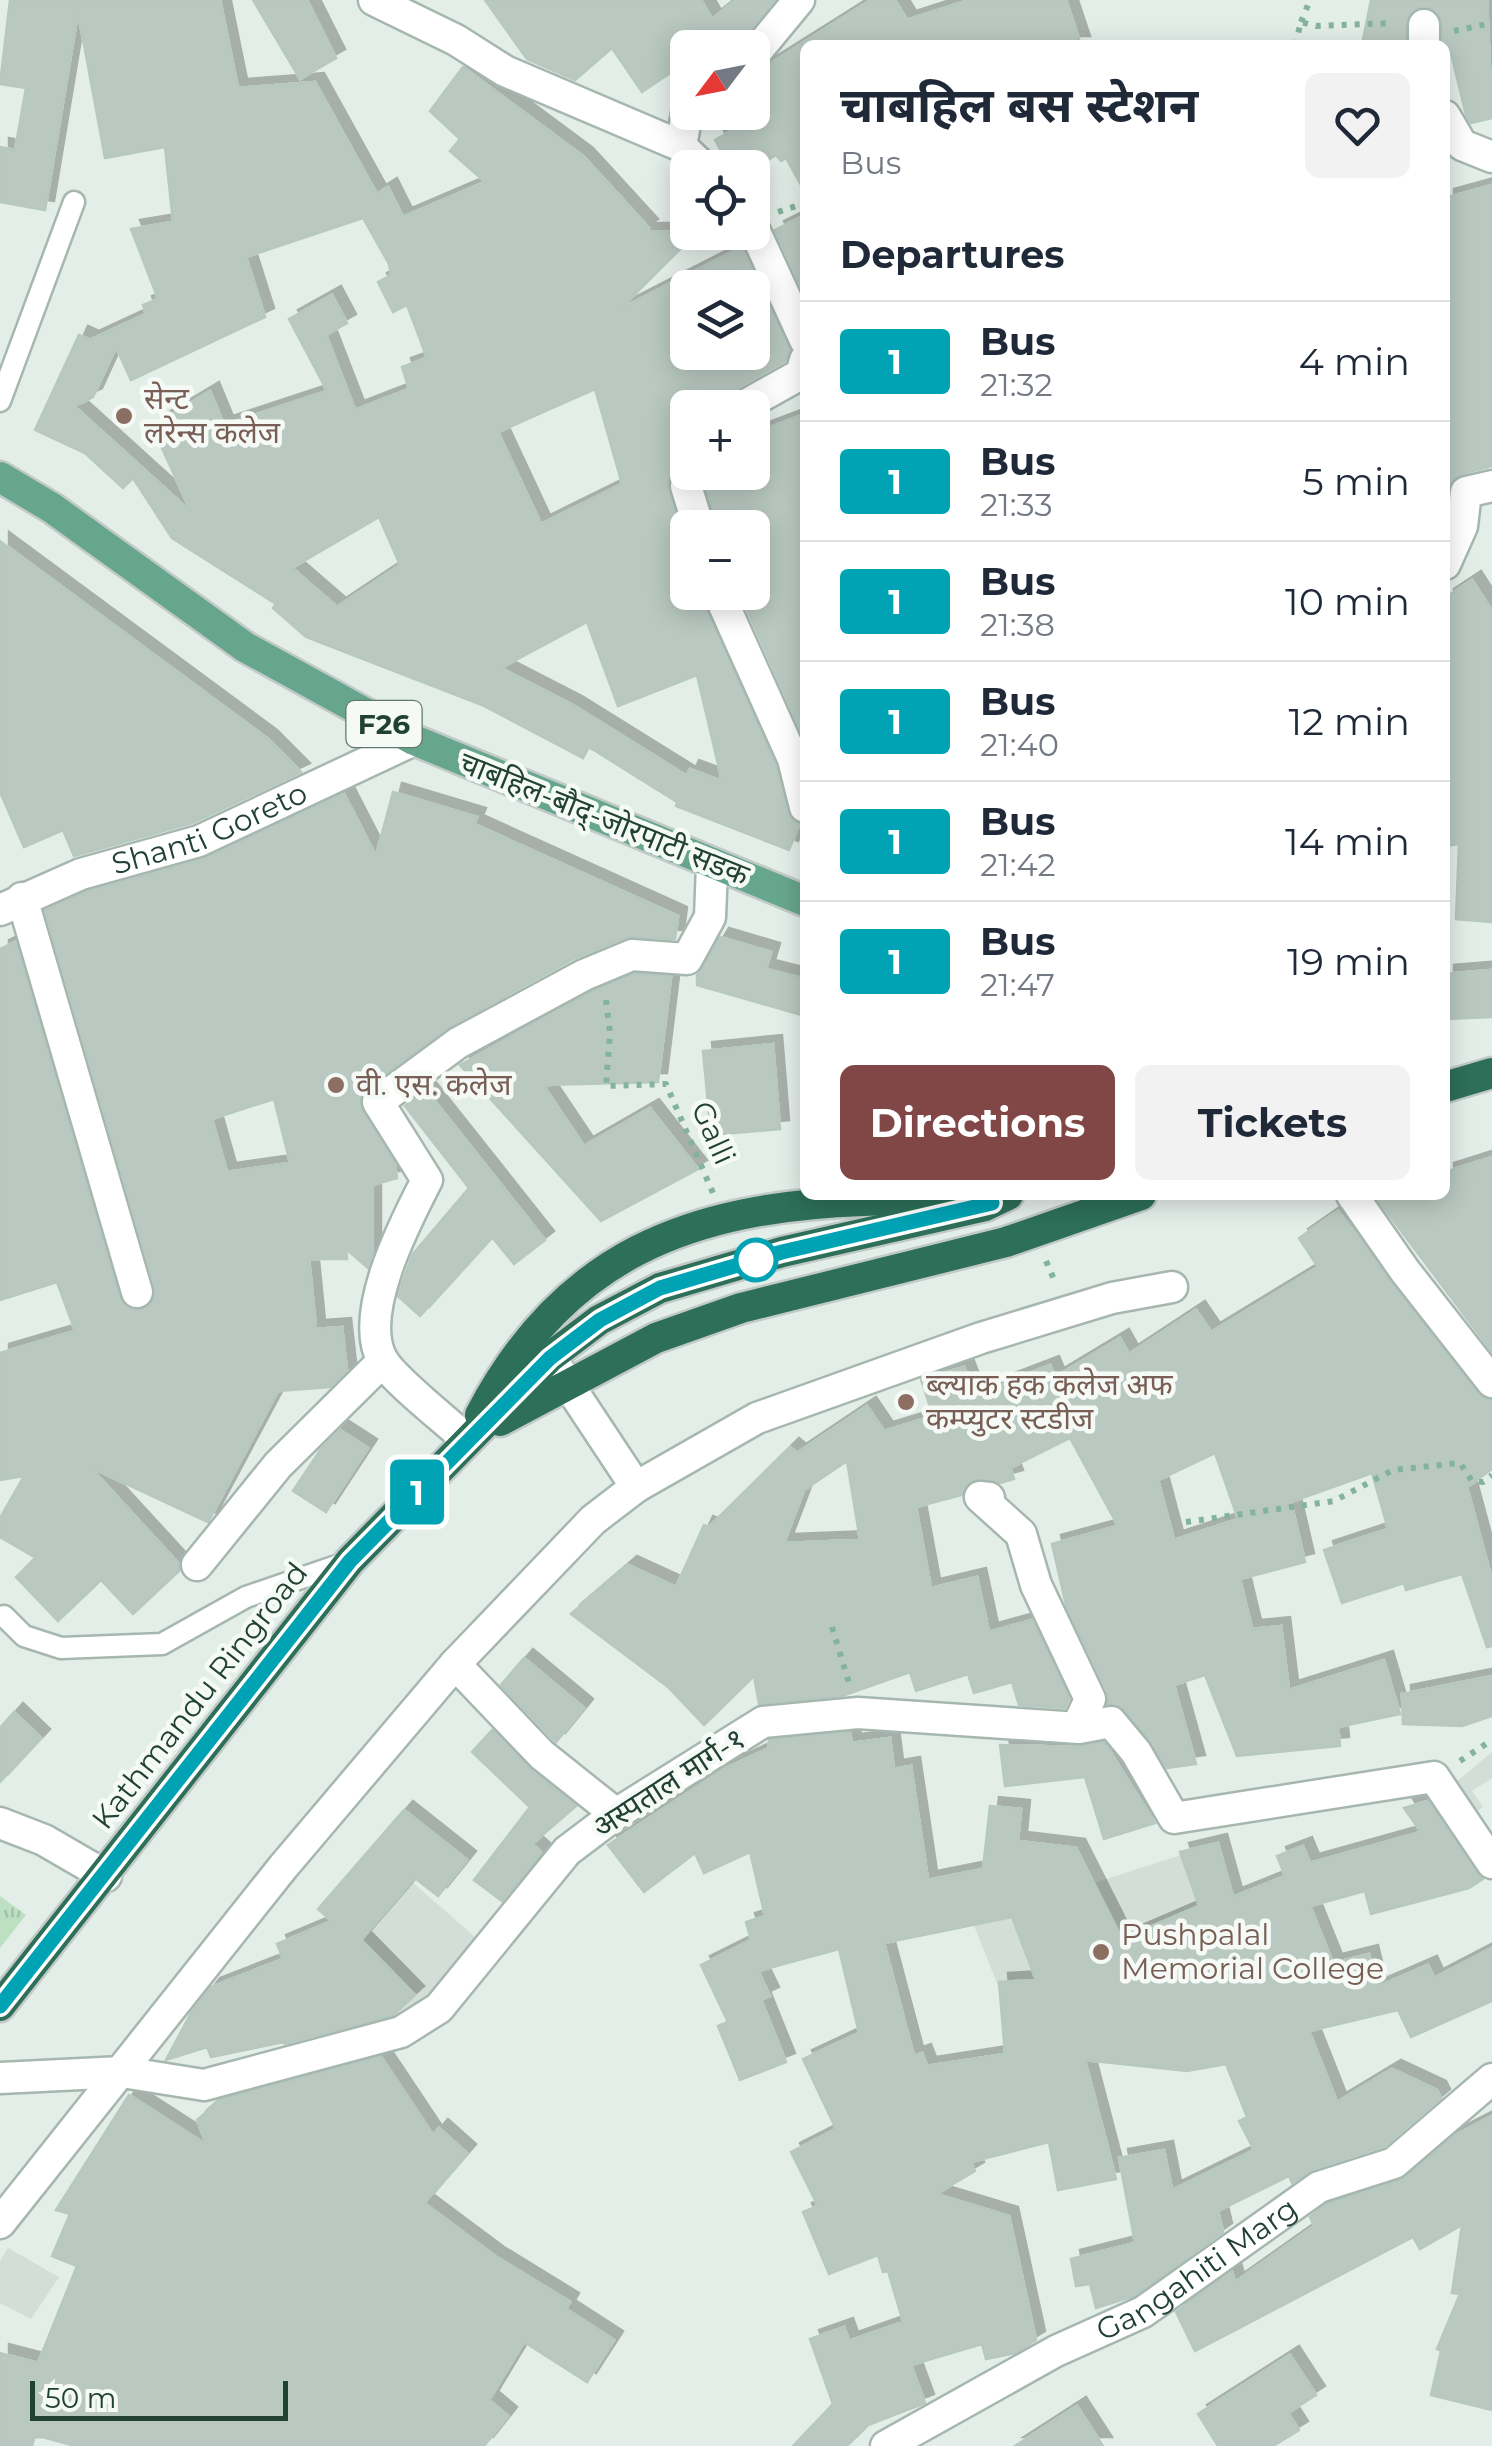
<!DOCTYPE html>
<html lang="en">
<head>
<meta charset="utf-8">
<style>
	:root { --surface:#fff; --page:#f2f2f3; --text:#1f2937; --muted:#747a83; --line:#e0e1e3; --accent:#814746 }
	body { margin:0; font-family:Montserrat,"Noto Sans Devanagari",sans-serif; background:var(--page); color:var(--text); height:100vh; display:flex; flex-direction:column; font-size:38px; white-space:nowrap }
	* { box-sizing:border-box; margin:0 }
	p { font-size:32px; color:var(--muted) }
	.icon { flex:none; width:55px; height:55px; fill:none; stroke:currentColor; stroke-width:2; stroke-linecap:round; stroke-linejoin:round }
	.map { position:relative; flex:1; overflow:hidden }
	.panel { position:absolute; left:800px; top:40px; width:650px; height:1160px; display:flex; flex-direction:column; background:var(--surface); border-radius:15px; box-shadow:0 5px 25px #0003 }
	.panel>* { flex:none }
	.badge { padding:0 20px; border-radius:8px; font-size:35px; line-height:65px }
	.needle { width:65px; rotate:238deg }
	.fabs { position:absolute; left:670px; top:30px; display:grid; gap:20px }
	.fabs a { display:grid; place-items:center; width:100px; height:100px; border-radius:15px; background:var(--surface); box-shadow:0 5px 25px #0003; font-size:50px }
	.scale { position:absolute; left:30px; bottom:25px; width:258px; box-sizing:border-box; padding-left:10px; border:5px solid #224135; border-top:0; font-size:28px; line-height:35px; white-space:nowrap; color:#224135; -webkit-text-stroke:8px #f5faf7; paint-order:stroke }
	.map>.badge { position:absolute; translate:-50% -50%; box-shadow:0 0 0 5px #fff }
	h2 { padding:0 40px; font-size:38px; line-height:90px }
	.round { display:grid; place-items:center; flex:none; width:105px; height:105px; border-radius:15px; background:var(--page) }
	.overview { display:flex; align-items:center; justify-content:space-between; height:170px; padding:0 40px }
	h1 { font-size:48px; font-weight:700; line-height:75px }
	.primary-button { display:flex; gap:20px; margin-top:auto; padding:20px 40px }
	.primary-button a { flex:1; height:115px; border-radius:15px; background:var(--accent); color:#fff; font-size:40px; font-weight:700; line-height:115px; text-align:center }
	.primary-button a+a { background:var(--page); color:var(--text) }
	ul { padding:0; list-style:none }
	li { display:flex; align-items:center; gap:30px; height:120px; padding:0 40px; border-top:2px solid var(--line) }
	li div { flex:1 }
	li b { display:block; font-size:38px }
	li em { font-style:normal }
	li .badge { min-width:110px; font-weight:700; text-align:center }
	.map>svg:first-child { display:block }
	.built { fill:#d2ded7 }
	.grass { fill:url(#grass-tufts) }
	.building { fill:#b9c9c1; stroke:#b6c8bf; stroke-width:2.5; fill-rule:evenodd; filter:url(#shadow) }
	.lines { fill:none; stroke-linecap:round; stroke-linejoin:round }
	.lane-casing { stroke:#a6b7af; stroke-width:25 }
	.street-casing { stroke:#a6b7af; stroke-width:35 }
	.primary-casing { stroke:#c1cac6; stroke-width:35 }
	.highway-casing { stroke:#c1cac6; stroke-width:35 }
	.path { stroke:#83b39e; stroke-width:6; stroke-dasharray:5 8; stroke-linecap:butt }
	.lane { stroke:#fff; stroke-width:20 }
	.street { stroke:#fff; stroke-width:30 }
	.primary { stroke:#67a68e; stroke-width:30 }
	.highway { stroke:#2d6f59; stroke-width:30 }
	.line-casing { stroke:#fff; stroke-width:22 }
	.line { stroke:#00a3b4; stroke-width:15 }
	.education-dot { fill:#8d6e63; stroke:#f5faf7; stroke-width:4 }
	.stop-dot { fill:#fff; stroke:#00a3b4; stroke-width:5 }
	.labels { text-anchor:middle; stroke-width:9; stroke-linejoin:round; paint-order:stroke }
	.shield { fill:#f5faf7; stroke:#61786f; stroke-width:2.5 }
	.shield-label { font-size:28px; font-weight:bold; fill:#224135 }
	.education-label { font-size:30px; fill:#785e54; stroke:#f5faf7; text-anchor:start }
	.street-label { font-size:30px; fill:#224135; stroke:#f5faf7 }
</style>
</head>
<body>
<div class="map">
<svg width="1492" height="2446" viewBox="0 0 1492 2446">
	<defs>
		<pattern id="grass-tufts" width="24" height="20" patternUnits="userSpaceOnUse" patternTransform="scale(2.5)"><rect width="24" height="20" fill="#bde0c2"/><path d="M3 7l-1-3M5 7V3M7 7l1-3M15 17l-1-3M17 17v-4M19 17l1-3" fill="none" stroke="#a2c1a7"/></pattern>
		<filter id="shadow"><feDropShadow dx="9" dy="-9" stdDeviation="0" flood-color="#0004"/></filter>
	</defs>
	<rect width="100%" height="100%" fill="#e4eee9"/>
	<!-- built -->
	<g class="built">
		<path d="M1492 1752V1778L1472 1791 1483 1807 1474 1814 1454 1784Z"/>
		<path d="M1218 1843 1245 1940 1207 2046 1212 2067 1187 2071 1026 2056 969 1913 1013 1919 1094 1883Z"/>
		<path d="M411 1881 483 1944 427 2011 373 2036 331 1975Z"/>
		<path d="M8 2248 59 2277 31 2319 0 2303V2261Z"/>
	</g>
	<!-- grass -->
	<path class="grass" d="M0 1896 26 1915 0 1948Z"/>
	<!-- building -->
	<g class="building">
		<path d="M10 0H220L238 88 315 82 377 194 388 187 403 217 485 182 450 151 460 139 430 111 463 67 584 157 649 228 642 232H697L620 309 742 247 790 350 785 361 730 392 721 407 688 408 684 426 688 454 673 461 667 484 688 543V592H700L775 765 787 812 799 825 789 850 676 806 677 802 589 747 583 758 482 705 306 637 273 608 276 604 172 538 133 478 123 488 85 453 35 430 79 335 90 340 146 314 143 305 158 299 131 229 173 222 165 147 105 158 78 12 45 210 0 202V147L15 150 26 88 0 84ZM363 218 389 264 391 275 378 282 393 312 407 305 427 358 402 367 409 389 355 410 326 335 347 323 332 295 289 319 327 391 224 425 210 391 152 426 191 512 74 406 93 397 116 347 131 380 265 317 246 257ZM688 288H752V352H688ZM595 389 622 484 541 524 498 432ZM379 517 400 565 337 607 292 568ZM587 622 618 706 697 675 722 781 690 769 687 776 573 705 501 668Z"/>
		<path d="M253 0H307L336 58 300 79Z"/>
		<path d="M485 0H701L712 19 736 0H775L736 48H670L682 65 642 92 612 48 575 80 527 59Z"/>
		<path d="M871 0H895L907 20 969 0H1066L1081 45H805V192L786 158 781 161 776 155 755 168H730L715 140 738 127 723 112H752V75Z"/>
		<path d="M1371 0H1487L1492 118 1471 123 1466 115 1449 45H1443L1441 17 1432 8H1416L1408 15 1405 45H1362Z"/>
		<path d="M1492 185V466L1461 474 1445 488V198Z"/>
		<path d="M805 215V295L775 230Z"/>
		<path d="M805 414V740L739 592H752V528H717L705 484 706 472H752V434Z"/>
		<path d="M0 541 268 739 301 772 192 823 74 856 63 830 24 847 0 792Z"/>
		<path d="M1472 580 1492 611V922L1456 919 1459 844 1445 846V598Z"/>
		<path d="M393 792 477 817 474 824 678 916 675 939 626 937 575 958 449 1027 366 1088 361 1095 362 1111 395 1165 397 1178 372 1185V1254L368 1268 346 1249 347 1259H309L316 1329 342 1327 347 1371 330 1387 278 1391 208 1522 90 1467 179 1564V1571L133 1614 101 1580 58 1621 16 1577 36 1558 0 1537V1518L24 1476 0 1480V1353L75 1331 57 1282 0 1300V949L15 942 119 1297 132 1310H143L155 1297V1287L45 910 87 892 207 858 344 794 376 856ZM274 1099 290 1163 227 1172 212 1119Z"/>
		<path d="M720 937 771 952 766 969 805 979V1016L697 985V975Z"/>
		<path d="M1492 970V1017L1445 1019V974Z"/>
		<path d="M635 974 671 977 658 1082 543 1085 584 1146 650 1108 698 1169 601 1221 460 1065 592 992Z"/>
		<path d="M773 1044 780 1129 711 1135 703 1051Z"/>
		<path d="M426 1090 545 1240 514 1264 492 1237 420 1316 398 1296 405 1275 413 1254 469 1188 405 1106Z"/>
		<path d="M1492 1157V1352L1378 1200 1386 1195H1445V1172Z"/>
		<path d="M1338 1211 1477 1394 1492 1400V1469L1467 1487 1492 1580V1646L1487 1647 1462 1574 1406 1590 1404 1583 1342 1603 1324 1550 1388 1529 1372 1473 1291 1502 1305 1562 1240 1579 1252 1629 1281 1626 1289 1690 1384 1660 1400 1714 1338 1727 1340 1746 1237 1756 1205 1675 1174 1685 1196 1764 1167 1768 1125 1710 1108 1704 1107 1691 1066 1605 1052 1544 1118 1526 1070 1438 1010 1468 1014 1479 1000 1483 974 1479 962 1495 916 1507 931 1588 977 1577 989 1632 1032 1620 1069 1699 1065 1708 1019 1705 1012 1682 974 1693 968 1674 916 1691 910 1672 842 1696 759 1704 754 1676 704 1725 668 1687 571 1614 628 1565 676 1587 704 1525 709 1527 790 1447 797 1453 867 1406 884 1431 933 1416 921 1379 964 1367 974 1394 1050 1365 1055 1377 1120 1338 1129 1354 1196 1310 1211 1332 1318 1267 1299 1238ZM1215 1453 1238 1519 1174 1540 1158 1480ZM847 1461 860 1540 784 1543 804 1490Z"/>
		<path d="M340 1430 368 1448 326 1512 293 1491 321 1449Z"/>
		<path d="M524 1658 584 1708 556 1742 501 1685Z"/>
		<path d="M1492 1676V1716L1462 1726 1403 1724 1402 1694Z"/>
		<path d="M14 1712 41 1738 0 1782V1728Z"/>
		<path d="M492 1730 530 1770 576 1806 532 1844 541 1852 502 1901 474 1880 530 1807 472 1752Z"/>
		<path d="M850 1733 852 1743 890 1738 894 1769 911 1766 928 1880 983 1869 990 1806 1021 1809 1018 1841 1076 1848 1122 1939 1199 1906 1180 1852 1218 1843 1233 1897 1285 1876 1277 1856 1303 1846 1310 1863 1421 1832 1404 1808 1428 1801 1483 1879 1469 1888 1371 1914 1365 1891 1310 1906 1333 1963 1369 1954 1377 1987 1428 1965 1434 1978 1492 1948V2001L1411 2037 1398 2010 1309 2031 1337 2102 1392 2069 1437 2090 1441 2098 1385 2146 1313 2169 1292 2183 1289 2176 1218 2211 1223 2232 1134 2296 1096 2308 1090 2284 1076 2286 1071 2259 1135 2243 1119 2158 1164 2150 1172 2190 1254 2150 1239 2121 1247 2117 1226 2064 1187 2071 1085 2060 1116 2179 1058 2190 1049 2142 971 2162 975 2171 936 2194 1009 2216 1036 2340 1015 2353 986 2359 982 2344 911 2365 925 2403 868 2425 847 2446H793L833 2404 810 2339 844 2327 849 2341 903 2322 888 2271 883 2272 878 2255 829 2274 803 2212 818 2206 791 2152 836 2129 803 2059 859 2033 839 1949 758 1971 770 1996 761 2000 786 2062 740 2080 718 2026 728 2022 701 1965 751 1940 746 1922 765 1916 750 1852 704 1873 695 1853 644 1892 608 1845 726 1768 769 1748V1740ZM1012 1917 1036 1980 999 1982 1005 2054 927 2066 922 2053 914 2056 884 1943Z"/>
		<path d="M1104 1742 1155 1823 1104 1839 1085 1777 1005 1786 1000 1745 1078 1747Z"/>
		<path d="M404 1810 467 1860 438 1896 415 1878 361 1940 415 1995 393 2015 284 2044 288 2041 211 2057 207 2047 166 2060 191 2013 211 1987 283 1959 277 1944 332 1921 318 1909Z"/>
		<path d="M381 2057 433 2135 439 2128 467 2153 424 2203 495 2256 570 2302 566 2309 614 2340 587 2382 524 2342 489 2400 508 2416 484 2446H75L35 2435 32 2446H0V2353L38 2363 77 2266 52 2256 70 2214 56 2210 129 2095 207 2145 197 2120 220 2100Z"/>
		<path d="M1492 2116V2410L1431 2395 1441 2351 1437 2349 1460 2294 1452 2293 1462 2225 1420 2249 1413 2237 1195 2351 1176 2312 1232 2272 1235 2282 1314 2226 1310 2217 1327 2204 1400 2181 1457 2134Z"/>
		<path d="M1290 2355 1316 2395 1288 2413 1299 2430 1273 2446H1218L1198 2414Z"/>
		<path d="M1077 2406 1103 2446H1015Z"/>
	</g>
	<g class="lines">
		<defs>
			<g id="lane">
				<path d="M0 401 74 202"/>
				<path d="M4 1616 24 1636 61 1648 162 1644 246 1597 348 1562"/>
			</g>
			<g id="street">
				<path d="M374 0 456 40 505 71 681 146 704 168"/>
				<path d="M1424 45V25"/>
				<path d="M752 57 799 0"/>
				<path d="M1445 116 1462 145 1492 157"/>
				<path d="M681 146 688 108"/>
				<path d="M752 225 805 340"/>
				<path d="M740 408 801 374 805 360"/>
				<path d="M688 472 686 486 699 528"/>
				<path d="M1445 564 1462 526 1466 492 1492 486"/>
				<path d="M718 592 793 759 805 807"/>
				<path d="M22 898 137 1292"/>
				<path id="s1" d="M0 910 81 874 199 841 414 740"/>
				<path d="M1352 1195 1405 1271 1492 1382"/>
				<path d="M550 1357 636 1487"/>
				<path d="M467 1440C447 1421 396 1382 383 1361 356 1315 406 1221 427 1180L378 1102 458 1043 584 975 632 955 687 959 710 917 712 866"/>
				<path d="M989 1498 980 1497 1021 1534 1036 1585 1090 1699 1077 1727"/>
				<path d="M197 1565 278 1465 383 1361"/>
				<path d="M455 1664 542 1755 616 1814"/>
				<path d="M0 1823 44 1840 106 1876"/>
				<path d="M0 2078 122 2072 204 2085 401 2032 439 2008 567 1851 616 1814 763 1722 858 1713 1079 1728 1111 1722 1136 1752 1174 1818 1434 1777 1492 1863"/>
				<path d="M0 2223 283 1867 455 1664 593 1520 636 1487 757 1418 981 1338 1112 1298 1172 1287"/>
				<path id="s2" d="M886 2446 1056 2351 1143 2312 1319 2187 1394 2163 1492 2079"/>
			</g>
			<path id="primary" d="M0 477 52 508 245 647 414 740 805 901"/>
			<g id="highway">
				<path d="M1445 1087 1492 1073"/>
				<path d="M480 1415C564 1254 691 1207 864 1201 895 1200 926 1197 956 1199"/>
				<path d="M500 1421 656 1338 741 1308 1006 1242 1141 1195"/>
				<path d="M0 2006 350 1561 550 1357 599 1320 660 1288 782 1252 985 1206 1008 1195"/>
			</g>
		</defs>
		<!-- lane casing -->
		<use href="#lane" class="lane-casing"/>
		<!-- street casing -->
		<use href="#street" class="street-casing"/>
		<!-- primary casing -->
		<use href="#primary" class="primary-casing"/>
		<!-- highway casing -->
		<use href="#highway" class="highway-casing"/>
		<!-- path -->
		<g class="path">
			<path d="M1301 22 1310 0"/>
			<path d="M1454 31 1492 23"/>
			<path d="M1295 45 1301 22 1316 26 1393 23"/>
			<path d="M778 212 805 203"/>
			<path d="M606 1000 610 1033 606 1086 666 1084 713 1193"/>
			<path d="M1046 1261 1056 1284"/>
			<path d="M1186 1522 1334 1501 1393 1470 1460 1463 1472 1481 1483 1482 1492 1475"/>
			<path d="M832 1627 849 1683"/>
			<path d="M1460 1761 1492 1740"/>
		</g>
		<!-- lane -->
		<use href="#lane" class="lane"/>
		<!-- street -->
		<use href="#street" class="street"/>
		<!-- primary -->
		<use href="#primary" class="primary"/>
		<!-- highway -->
		<use href="#highway" class="highway"/>
	</g>
	<g class="lines">
		<defs>
			<path id="line" d="M0 2006 350 1561 550 1358 600 1320 660 1288 782 1252 992 1203"/>
		</defs>
		<!-- line casing -->
		<use href="#line" class="line-casing"/>
		<!-- line -->
		<use href="#line" class="line"/>
	</g>
	<!-- markers -->
	<g class="education-dot">
		<circle cx="124" cy="416" r="10"/>
		<circle cx="336" cy="1085" r="10"/>
		<circle cx="906" cy="1402" r="10"/>
		<circle cx="1101" cy="1952" r="10"/>
	</g>
	<circle class="stop-dot" cx="756" cy="1260" r="20"/>
	<g class="labels">
		<!-- shield labels -->
		<rect class="shield" x="346.5" y="701" width="75" height="46" rx="8"/>
		<g class="shield-label">
			<text x="384" y="734">F26</text>
		</g>
		<!-- education labels -->
		<g class="education-label">
			<text x="144" y="409">सेन्ट<tspan x="144" dy="34">लरेन्स कलेज</tspan></text>
			<text x="356" y="1095">वी. एस. कलेज</text>
			<text x="926" y="1395">ब्ल्याक हक कलेज अफ<tspan x="926" dy="34">कम्प्युटर स्टडीज</tspan></text>
			<text x="1121" y="1945">Pushpalal<tspan x="1121" dy="34">Memorial College</tspan></text>
		</g>
		<!-- street labels -->
		<g class="street-label">
			<text transform="translate(604 819) rotate(22)" y="10">चाबहिल-बौद्-जोरपाटी सडक</text>
			<text dy="10" stroke="none"><textPath href="#s1" startOffset="225">Shanti Goreto</textPath></text>
			<text transform="translate(713 1133) rotate(66)" y="10">Galli</text>
			<text transform="translate(200 1696) rotate(-52)" y="10">Kathmandu Ringroad</text>
			<text transform="translate(669 1783) rotate(-33)" y="10">अस्पताल मार्ग-१</text>
			<text dy="10" stroke="none"><textPath href="#s2" startOffset="358">Gangahiti Marg</textPath></text>
		</g>
	</g>
</svg>
<div class="fabs">
<a><svg class="needle" viewBox="-14 -14 28 28"><path d="M0-13l5 13h-10z" fill="#e53935"/><path d="M0 13l5-13h-10z" fill="#747a83"/></svg></a>
<a><svg class="icon" aria-label="locate" viewBox="0 0 24 24"><circle cx="12" cy="12" r="6"/><path d="M12 2v4M12 18v4M2 12h4M18 12h4"/></svg></a>
<a><svg class="icon" aria-label="layers" viewBox="0 0 24 24"><path d="M12 4l9 5-9 5-9-5zM3 14l9 5 9-5"/></svg></a>
<a>+</a>
<a>−</a>
</div>
<div class="scale">50 m</div>
<b class="badge" style="left:417px;top:1492px;background:#00a3b4;color:#fff">1</b>
<section class="panel">
<div class="overview"><div><h1>चाबहिल बस स्टेशन</h1><p>Bus</p></div><a class="round"><svg class="icon" aria-label="heart" viewBox="0 0 24 24"><path d="M12 20l-8-8c-3-5 5-10 8-4 3-6 11-1 8 4z"/></svg></a></div>
<h2>Departures</h2>
<ul>
<li><span class="badge" style="background:#00a3b4;color:#fff">1</span><div><b>Bus</b><p>21:32</p></div><em>4 min</em></li>
<li><span class="badge" style="background:#00a3b4;color:#fff">1</span><div><b>Bus</b><p>21:33</p></div><em>5 min</em></li>
<li><span class="badge" style="background:#00a3b4;color:#fff">1</span><div><b>Bus</b><p>21:38</p></div><em>10 min</em></li>
<li><span class="badge" style="background:#00a3b4;color:#fff">1</span><div><b>Bus</b><p>21:40</p></div><em>12 min</em></li>
<li><span class="badge" style="background:#00a3b4;color:#fff">1</span><div><b>Bus</b><p>21:42</p></div><em>14 min</em></li>
<li><span class="badge" style="background:#00a3b4;color:#fff">1</span><div><b>Bus</b><p>21:47</p></div><em>19 min</em></li>
</ul>
<div class="primary-button"><a>Directions</a><a>Tickets</a></div>
</section>
</div>
</body>
</html>
